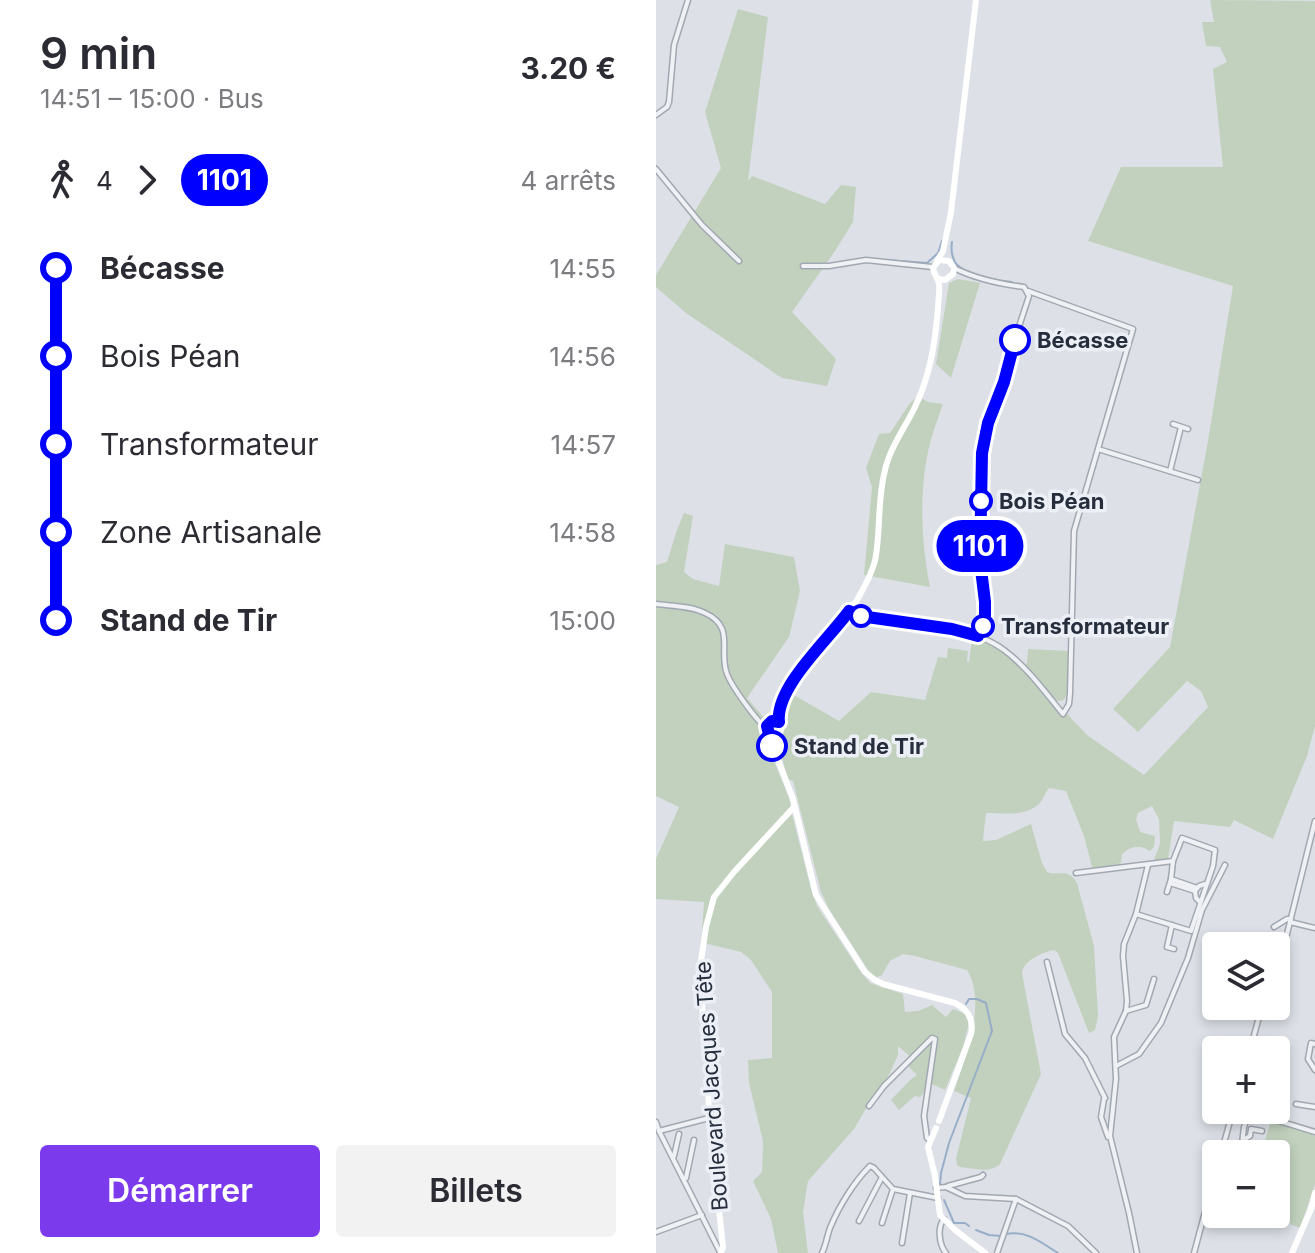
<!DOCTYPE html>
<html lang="fr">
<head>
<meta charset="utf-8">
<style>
	:root { --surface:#fff; --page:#f2f2f3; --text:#2b2b33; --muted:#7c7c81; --accent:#7c3aed }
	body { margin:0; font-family:Inter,sans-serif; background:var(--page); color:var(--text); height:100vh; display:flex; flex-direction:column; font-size:30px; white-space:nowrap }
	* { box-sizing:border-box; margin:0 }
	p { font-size:26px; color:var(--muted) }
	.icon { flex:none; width:44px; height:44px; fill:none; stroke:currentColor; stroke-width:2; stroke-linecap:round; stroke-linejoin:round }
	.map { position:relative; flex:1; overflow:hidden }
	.drawer { display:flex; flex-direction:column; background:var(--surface); width:656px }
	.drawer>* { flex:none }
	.badge { padding:0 16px; border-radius:26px; font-size:28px; line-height:52px }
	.buttons { position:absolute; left:546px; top:932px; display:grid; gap:16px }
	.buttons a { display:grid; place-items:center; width:88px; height:88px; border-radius:8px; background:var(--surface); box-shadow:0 4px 12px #0003; font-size:40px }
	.map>.badge { position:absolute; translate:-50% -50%; box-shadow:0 0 0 4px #fff }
	.legs { display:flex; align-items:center; gap:12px; height:88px; padding:0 40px; font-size:26px }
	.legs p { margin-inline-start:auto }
	.overview { display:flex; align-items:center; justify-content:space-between; height:136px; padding:0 40px }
	h1 { font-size:44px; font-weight:600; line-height:60px }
	.cta { display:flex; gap:16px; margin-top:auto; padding:16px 40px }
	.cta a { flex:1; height:92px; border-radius:8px; background:var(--accent); color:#fff; font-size:32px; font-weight:600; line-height:92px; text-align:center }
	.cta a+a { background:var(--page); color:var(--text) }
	ul { padding:0 40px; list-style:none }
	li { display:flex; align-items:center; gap:28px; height:88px; font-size:30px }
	li i { display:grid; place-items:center; width:12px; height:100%; margin:0 10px; background:currentColor }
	li i::after { content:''; width:20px; height:20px; margin:-10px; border:6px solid; border-radius:50%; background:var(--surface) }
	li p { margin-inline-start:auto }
	li:first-child i { background:linear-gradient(#0000 50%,currentColor 0) }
	li:last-child i { background:linear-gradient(currentColor 50%,#0000 0) }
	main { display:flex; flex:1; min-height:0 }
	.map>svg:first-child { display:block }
	.green { fill:#c2d1be }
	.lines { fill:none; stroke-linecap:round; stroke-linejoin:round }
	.stream { stroke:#97adc8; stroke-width:2 }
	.street-casing { stroke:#a2a8b1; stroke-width:7 }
	.street { stroke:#eff1f5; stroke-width:4 }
	.secondary { stroke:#fff; stroke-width:6 }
	.line-1-casing { stroke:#fff; stroke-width:18 }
	.line-1 { stroke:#00f; stroke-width:12 }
	.stop-1-dot { fill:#fff; stroke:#00f; stroke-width:4 }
	.labels { text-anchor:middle; stroke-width:7; stroke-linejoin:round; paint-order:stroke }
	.stop-label { font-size:22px; font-weight:bold; fill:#262e3d; stroke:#eceff5; text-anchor:start }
	.street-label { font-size:22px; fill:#262e3d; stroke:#eceff5 }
</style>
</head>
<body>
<main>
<section class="drawer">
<div class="overview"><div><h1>9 min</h1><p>14:51 – 15:00 · Bus</p></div><b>3.20 €</b></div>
<div class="legs"><svg class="icon" aria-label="walk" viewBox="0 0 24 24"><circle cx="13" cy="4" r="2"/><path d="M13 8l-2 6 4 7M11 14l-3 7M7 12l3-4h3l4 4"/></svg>4<svg class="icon" aria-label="forward" viewBox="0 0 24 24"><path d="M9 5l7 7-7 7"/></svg><b class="badge" style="background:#00f;color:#fff">1101</b><p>4 arrêts</p></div>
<ul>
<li><i style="color:#00f"></i><b>Bécasse</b><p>14:55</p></li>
<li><i style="color:#00f"></i><span>Bois Péan</span><p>14:56</p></li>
<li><i style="color:#00f"></i><span>Transformateur</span><p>14:57</p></li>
<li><i style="color:#00f"></i><span>Zone Artisanale</span><p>14:58</p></li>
<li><i style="color:#00f"></i><b>Stand de Tir</b><p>15:00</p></li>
</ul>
<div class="cta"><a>Démarrer</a><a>Billets</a></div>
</section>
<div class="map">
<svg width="659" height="1253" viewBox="0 0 659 1253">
	<rect width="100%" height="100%" fill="#dde1e7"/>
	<!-- green -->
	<g class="green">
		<path d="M554 0 659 1V726L651 756 617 839 578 820 574 827 518 821 512 859 498 860 504 844 503 819 496 806 482 813 480 819 484 832 499 836 498 847 494 851C483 844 475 846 466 854L465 863 439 872 436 867 428 836 410 791 393 788C389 793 387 800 383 804 369 817 347 813 330 813L327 841 340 840 375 824 386 863 391 872C404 877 411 867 421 883L438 946 442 1016 439 1030 433 1033 402 953 398 950C387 952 367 961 366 973L385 1074 344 1164C334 1174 317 1168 304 1167L301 1165 300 1159 315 1098 298 1091C310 1057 331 1003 311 970L259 956 247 954 234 961 226 975 219 978 212 970 173 909 165 892 137 781 132 779 122 743 128 724 129 709 136 694 183 721 215 692 269 700 282 657 291 658 292 648 312 651 311 661 313 662 316 639H327L367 667 371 663 372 649 413 651 412 695 406 701H399L431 735 488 775 552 707 545 691 531 681 482 732 457 709 514 647 552 441 577 286 432 241 465 167H567L557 69 571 62 564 47 550 46 546 22H558Z"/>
		<path d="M82 9 112 17 92 181 96 176 169 204 185 185 200 187 197 222 179 251 136 312 180 359 171 386 126 378 30 313 0 287V275L65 168 49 112Z"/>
		<path d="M302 279 324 283 295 378 280 364 293 283Z"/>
		<path d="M262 396 272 402 287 404C281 421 274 440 271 457 263 500 266 545 274 587L208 575 216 487 210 468 223 434 234 433 254 403Z"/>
		<path d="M28 513 37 516 28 572 37 579 63 586 69 544 138 557 144 591 133 637 91 698 109 719 103 717 98 719 107 734 133 798 135 807 130 820 136 814 155 889 161 906 202 968 214 983 247 994 249 1012 262 1011 276 1005 290 1017 297 1009 310 1014 314 1019 307 1047 289 1090 271 1082 269 1091 264 1097 259 1096 243 1110 235 1100 255 1079 261 1075 251 1065 257 1059 242 1046V1055L234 1073 212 1105 198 1129 152 1181 147 1212 152 1253H122L115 1219 97 1181 106 1172 107 1141 93 1083 92 1060 116 1058V992L95 960 85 952 52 944 45 946 48 902 0 899V859L23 807 0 796V565L11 562 21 530Z"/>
		<path d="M615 1120 659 1133V1184L644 1228 608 1214H620V1154H605Z"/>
	</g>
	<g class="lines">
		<!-- stream -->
		<g class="stream">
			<path d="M296 242C295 249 295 255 299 262 306 274 342 281 356 282"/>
			<path d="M231 260 271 263 282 253 286 241"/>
			<path d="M284 1184 285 1173 293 1143 336 1031 330 1003 321 999H313L310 1004"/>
			<path d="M288 1200 298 1223H309L313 1226"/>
			<path d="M320 1230 333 1235 345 1236"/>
			<path d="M350 1234C371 1230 384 1242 402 1253"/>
		</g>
		<defs>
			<g id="street">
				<path d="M0 115 11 107 13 102 18 45 32 0"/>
				<path d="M0 169 46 225 83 261"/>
				<path d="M147 266H173L210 260 276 267"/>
				<path d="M298 268C320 279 344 284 368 287L373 296 357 345 348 382 332 423 327 445 324 561 329 602V616L322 636"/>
				<path d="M517 424 532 429"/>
				<path d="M442 449 542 480"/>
				<path d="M514 471 525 427"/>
				<path d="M0 604C16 606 35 606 49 613 80 627 62 651 71 674 76 687 100 720 111 729"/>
				<path d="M193 611 204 616C248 623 312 623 348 650 371 667 389 692 407 714L413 704 414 693 418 531 477 329 372 291"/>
				<path d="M420 873 517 861 526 838 559 850 557 866 535 931 480 914"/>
				<path d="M515 879 541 888"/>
				<path d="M514 883 539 891"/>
				<path d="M511 892 515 879 517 861"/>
				<path d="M544 902 540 898 539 891 543 886 549 884"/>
				<path d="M634 922 659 928"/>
				<path d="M516 925 511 947 518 949"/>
				<path d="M618 927 631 919H635"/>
				<path d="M391 962 409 1034 429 1058 449 1098"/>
				<path d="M620 966 631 934 659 821"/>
				<path d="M470 1011 490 1005 498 979"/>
				<path d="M659 1044 655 1043 652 1059 659 1070"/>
				<path d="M594 1050 606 1006"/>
				<path d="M614 1050 616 1043"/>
				<path d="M460 1066 483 1054 505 1023 532 958 546 910 569 865"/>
				<path d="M448 1099 445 1117 452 1137"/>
				<path d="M640 1104 659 1107"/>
				<path d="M213 1106 228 1086 276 1038 279 1039 268 1116 271 1138 274 1140"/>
				<path d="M587 1110 659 1132"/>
				<path d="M0 1122 3 1131 64 1252"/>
				<path d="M3 1131 53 1118"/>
				<path d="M587 1140 594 1136 595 1129 606 1131"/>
				<path d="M567 1147 585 1152V1154"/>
				<path d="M585 1152 588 1127 592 1115"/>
				<path d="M565 1154 577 1110"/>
				<path d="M18 1156 23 1134"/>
				<path d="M30 1178 38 1140"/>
				<path d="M292 1186 325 1177 327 1175"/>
				<path d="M280 1188 290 1187 309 1196 360 1199 412 1226 440 1253"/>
				<path d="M288 1219C281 1227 283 1245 290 1253"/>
				<path d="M203 1221 226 1177"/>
				<path d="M226 1223 237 1189"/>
				<path d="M0 1232 46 1215"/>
				<path d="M246 1243 254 1193"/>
				<path d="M166 1253C170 1245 171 1236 174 1228 183 1206 198 1182 214 1166L218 1168 237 1189 282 1198"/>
				<path d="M341 1253 360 1199"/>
				<path d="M481 1253 473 1213 454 1136 460 1079 458 1037 470 1011 471 1001 467 956 468 944 480 914 492 865"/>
				<path d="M538 1253 560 1171"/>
			</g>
		</defs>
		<!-- street casing -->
		<use href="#street" class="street-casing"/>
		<!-- street -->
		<use href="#street" class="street"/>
		<!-- secondary -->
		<g class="secondary">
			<path d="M281 261 287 251 295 212 320 0"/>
			<path d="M123 722 115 721 111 728 114 739 137 799 160 895 209 972 219 980 227 984 299 1003C313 1010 318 1020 315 1034L283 1121"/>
			<path d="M122 760C119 744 121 741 126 727 110 695 183 629 201 600 208 588 215 575 219 561 225 531 221 500 229 470 234 448 248 429 258 409 274 377 279 344 282 308 282 301 284 292 283 284 282 277 278 275 277 268L283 260 293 261 298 268 297 274 289 280 282 279"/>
			<path d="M280 1128 272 1147 279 1176 284 1215 299 1230 329 1253"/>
			<path d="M65 1253 67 1247 53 1118 52 1067 43 974 50 927 58 897 78 872 138 807"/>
			<path d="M636 1253 655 1209 659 1193"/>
		</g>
	</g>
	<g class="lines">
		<defs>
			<path id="line-1" d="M116 746 111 726 116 721 123 722C119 687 173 639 193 611L204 616 296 629 322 636 329 616V602L324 561 326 453 332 423 348 382 359 340"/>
		</defs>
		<!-- line-1 casing -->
		<use href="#line-1" class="line-1-casing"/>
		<!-- line-1 -->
		<use href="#line-1" class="line-1"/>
	</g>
	<!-- markers -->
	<g class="stop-1-dot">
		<circle cx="359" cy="340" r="14"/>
		<circle cx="325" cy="501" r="10"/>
		<circle cx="205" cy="616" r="10"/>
		<circle cx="327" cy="626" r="10"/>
		<circle cx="116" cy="746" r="14"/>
	</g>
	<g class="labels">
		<!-- stop labels -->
		<g class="stop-label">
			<text x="381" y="348">Bécasse</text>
			<text x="343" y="509">Bois Péan</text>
			<text x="345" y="634">Transformateur</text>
			<text x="138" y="754">Stand de Tir</text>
		</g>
		<!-- street labels -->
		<g class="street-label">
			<text transform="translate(55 1086) rotate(-94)" y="8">Boulevard Jacques Tête</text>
		</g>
	</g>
</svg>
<div class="buttons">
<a><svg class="icon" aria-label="layers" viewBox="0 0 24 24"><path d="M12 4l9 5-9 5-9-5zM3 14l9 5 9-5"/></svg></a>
<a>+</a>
<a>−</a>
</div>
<b class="badge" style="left:324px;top:546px;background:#00f;color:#fff">1101</b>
</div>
</main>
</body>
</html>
